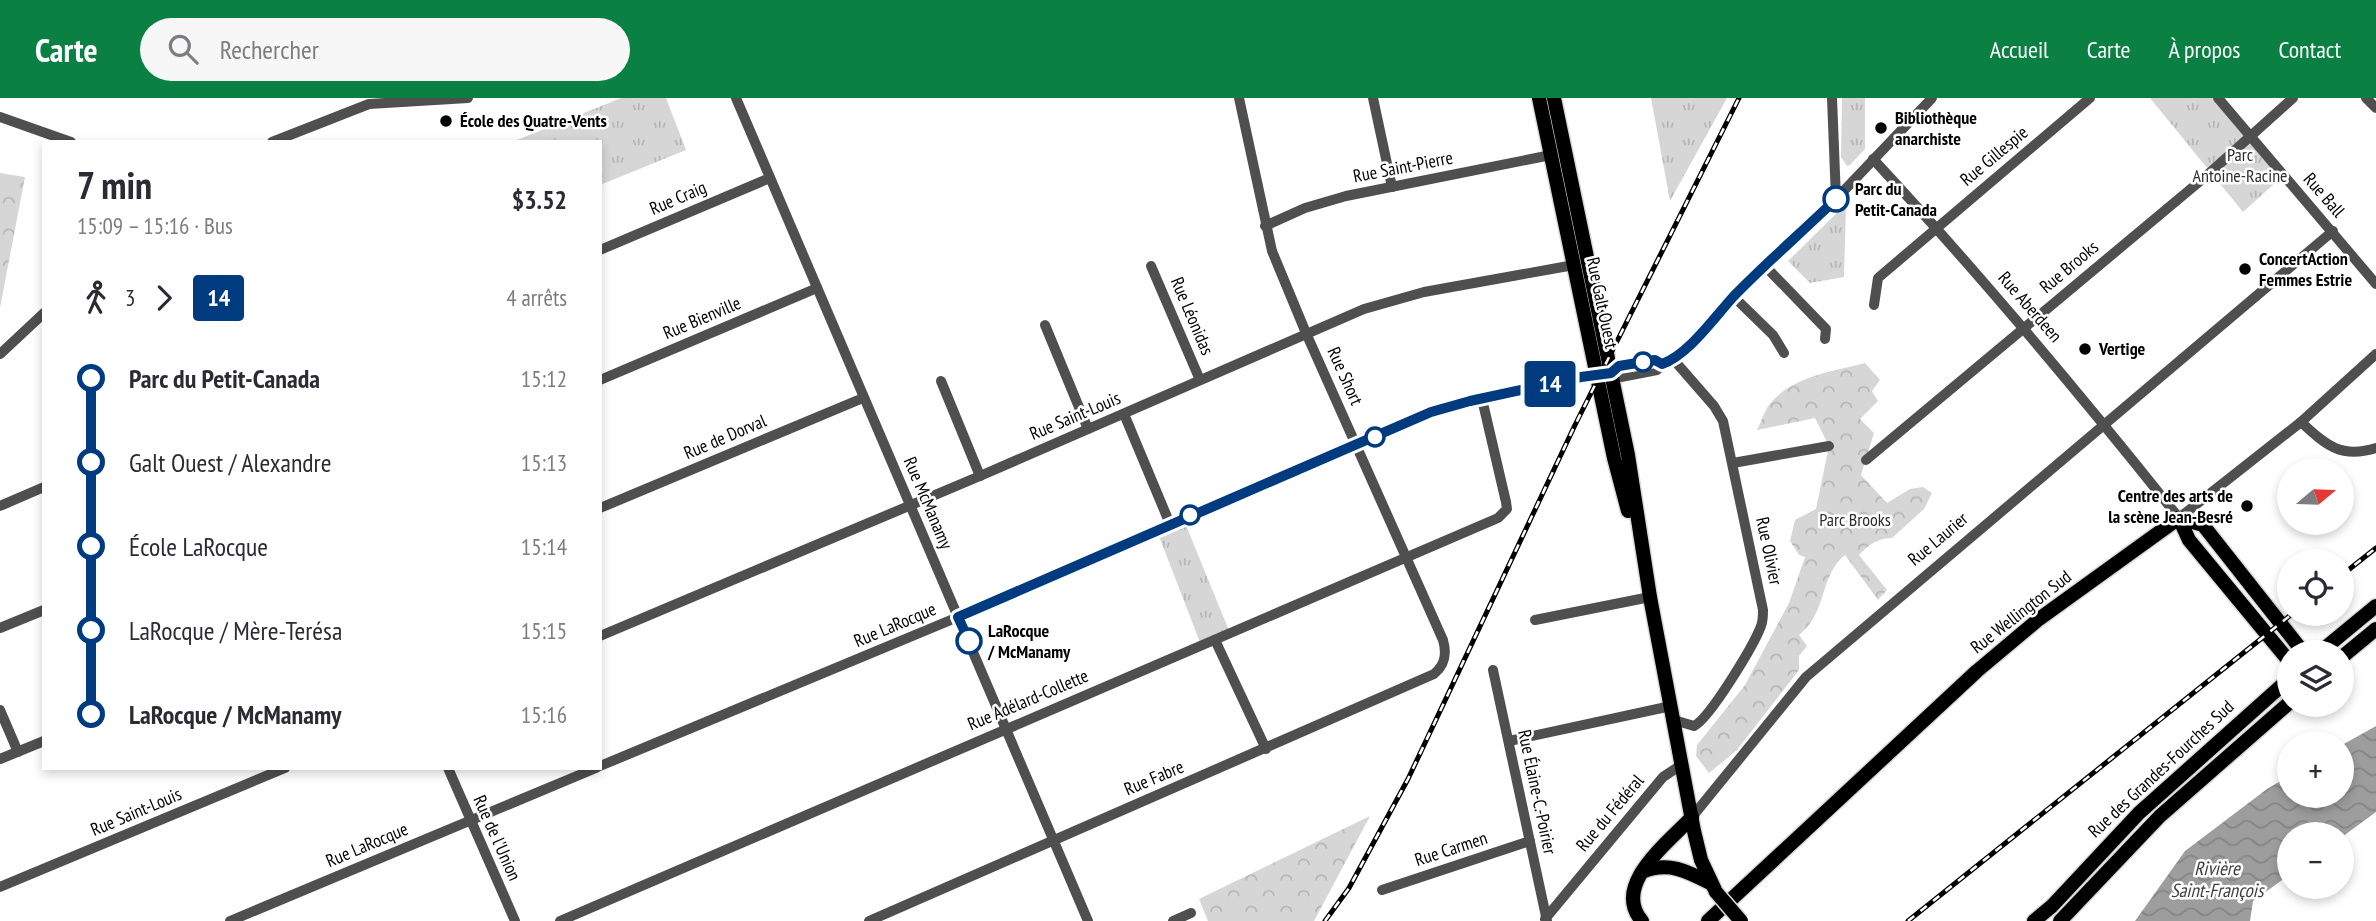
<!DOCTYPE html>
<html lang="fr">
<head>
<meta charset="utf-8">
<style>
	:root { --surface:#fff; --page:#f7f7f7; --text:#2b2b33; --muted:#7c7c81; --accent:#0b8043 }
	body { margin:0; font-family:"PT Sans Narrow",sans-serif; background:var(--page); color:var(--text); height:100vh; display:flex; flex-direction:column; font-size:26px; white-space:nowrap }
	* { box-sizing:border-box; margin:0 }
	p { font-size:23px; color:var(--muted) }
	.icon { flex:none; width:38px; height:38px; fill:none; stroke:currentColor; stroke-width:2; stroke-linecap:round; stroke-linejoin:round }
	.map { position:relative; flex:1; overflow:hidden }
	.details { position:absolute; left:42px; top:42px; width:560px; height:630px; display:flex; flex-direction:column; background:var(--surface); border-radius:0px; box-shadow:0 4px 10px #0003 }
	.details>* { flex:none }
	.badge { padding:0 14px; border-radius:5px; font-size:24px; line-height:46px }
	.needle { width:46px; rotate:71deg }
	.controls { position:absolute; left:2277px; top:360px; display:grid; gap:14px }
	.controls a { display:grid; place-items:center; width:77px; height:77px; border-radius:50%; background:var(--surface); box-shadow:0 4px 10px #0003; font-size:35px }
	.map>.badge { position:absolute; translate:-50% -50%; box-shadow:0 0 0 4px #fff }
	.legs { display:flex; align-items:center; gap:10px; height:77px; padding:0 35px; font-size:23px }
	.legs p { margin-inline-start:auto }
	.headline { display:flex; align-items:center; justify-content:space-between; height:119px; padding:0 35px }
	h1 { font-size:38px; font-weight:600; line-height:52px }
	ul { padding:0 35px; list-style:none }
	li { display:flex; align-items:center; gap:24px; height:84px; font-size:26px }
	li i { display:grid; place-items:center; width:10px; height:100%; margin:0 9px; background:currentColor }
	li i::after { content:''; width:18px; height:18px; margin:-9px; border:5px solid; border-radius:50%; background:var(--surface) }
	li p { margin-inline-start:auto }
	li:first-child i { background:linear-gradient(#0000 50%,currentColor 0) }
	li:last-child i { background:linear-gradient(currentColor 50%,#0000 0) }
	header { display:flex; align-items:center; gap:42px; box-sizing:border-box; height:98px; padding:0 35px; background:var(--accent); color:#fff }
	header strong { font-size:33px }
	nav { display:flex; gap:38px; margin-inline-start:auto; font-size:24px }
	.search { width:490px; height:63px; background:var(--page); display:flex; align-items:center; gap:18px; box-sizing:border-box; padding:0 24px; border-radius:38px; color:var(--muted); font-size:26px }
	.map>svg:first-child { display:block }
	.grass { fill:url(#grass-tufts) }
	.forest { fill:url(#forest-crowns) }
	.water { fill:url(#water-waves) }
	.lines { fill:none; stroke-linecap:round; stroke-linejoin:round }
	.major-casing { stroke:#dbdbdb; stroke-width:17 }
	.minor { stroke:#4f4f4f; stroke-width:10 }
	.major { stroke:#000; stroke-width:14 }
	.rail-casing { stroke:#000; stroke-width:5 }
	.rail { stroke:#fff; stroke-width:2.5; stroke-dasharray:8; stroke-linecap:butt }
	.major-bridge-casing { stroke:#dbdbdb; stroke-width:17; stroke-linecap:butt }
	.major-bridge { stroke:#000; stroke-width:14 }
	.line-1-casing { stroke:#fff; stroke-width:16 }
	.line-1 { stroke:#003b80; stroke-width:10 }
	.poi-dot { fill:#000; stroke:#fff; stroke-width:2.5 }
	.stop-1-dot { fill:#fff; stroke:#003b80; stroke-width:3.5 }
	.labels { text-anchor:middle; stroke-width:5; stroke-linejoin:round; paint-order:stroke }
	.poi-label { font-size:18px; font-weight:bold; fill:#000; stroke:#fff; text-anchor:start }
	.park-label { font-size:18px; fill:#2d2d2d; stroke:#fff }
	.street-label { font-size:18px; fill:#000; stroke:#fff }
	.stop-label { font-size:18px; font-weight:bold; fill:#000; stroke:#fff; text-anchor:start }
	.water-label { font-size:19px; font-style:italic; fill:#3e3e3e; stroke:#fff }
</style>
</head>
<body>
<header>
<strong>Carte</strong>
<div class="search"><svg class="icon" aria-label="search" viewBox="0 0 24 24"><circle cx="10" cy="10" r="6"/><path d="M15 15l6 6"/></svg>Rechercher</div>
<nav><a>Accueil</a><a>Carte</a><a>À propos</a><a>Contact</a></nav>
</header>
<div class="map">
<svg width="2376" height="823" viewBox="0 0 2376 823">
	<defs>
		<pattern id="grass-tufts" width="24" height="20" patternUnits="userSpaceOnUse" patternTransform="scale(1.75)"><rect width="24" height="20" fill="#d6d6d6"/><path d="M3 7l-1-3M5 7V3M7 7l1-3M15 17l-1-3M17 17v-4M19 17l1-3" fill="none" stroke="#b6b6b6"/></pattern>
		<pattern id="forest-crowns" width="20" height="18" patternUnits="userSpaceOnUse" patternTransform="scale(1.75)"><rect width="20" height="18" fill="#d6d6d6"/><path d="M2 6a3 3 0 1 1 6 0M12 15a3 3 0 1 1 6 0" fill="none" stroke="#b6b6b6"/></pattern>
		<pattern id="water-waves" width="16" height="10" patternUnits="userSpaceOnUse" patternTransform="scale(1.75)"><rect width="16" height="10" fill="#9d9d9d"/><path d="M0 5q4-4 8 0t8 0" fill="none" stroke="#858585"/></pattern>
	</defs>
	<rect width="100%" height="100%" fill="#fff"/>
	<!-- grass -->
	<g class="grass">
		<path d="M621 0H666L686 52 600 87V44H512Z"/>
		<path d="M1651 0H1727L1670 103Z"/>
		<path d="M1842 0H1865V51L1850 67 1847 68 1841 59Z"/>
		<path d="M2150 0H2218L2284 77 2243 114Z"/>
		<path d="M1846 106 1844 179 1810 185 1788 163Z"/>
		<path d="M1183 420 1230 535 1201 547 1157 433Z"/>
	</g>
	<!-- forest -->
	<g class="forest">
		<path d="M0 75 25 79 0 210Z"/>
		<path d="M1865 265 1880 282 1872 293 1878 303 1860 321 1874 335 1861 377 1887 405 1910 391 1923 389 1932 395 1924 411 1892 440C1878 440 1868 447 1859 457L1887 492 1878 502 1845 457C1819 478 1828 514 1799 537L1807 548 1799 558V572L1737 652 1709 675 1696 658 1697 647 1745 587 1789 505 1805 459 1799 457 1790 443 1795 422 1816 411 1829 348 1815 320 1757 332C1761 324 1764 314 1769 307 1792 278 1831 274 1865 265Z"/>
		<path d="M1370 718 1314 823H1208L1199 801Z"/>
	</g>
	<!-- water -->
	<path class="water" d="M2376 628V714L2342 739V737H2289V777L2253 803 2250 823H2135L2185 753 2267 691 2289 678V698H2342V647Z"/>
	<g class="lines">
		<defs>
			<g id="major">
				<path d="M1539 0 1614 360 1628 413"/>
				<path d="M1554 0 1628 357 1650 499 1694 733 1701 762 1716 794"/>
				<path d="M2179 420 2203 427 2304 555"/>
				<path d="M2179 420 2189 442 2289 563"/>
				<path d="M2319 555 2376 508"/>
				<path d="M2342 559 2376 531"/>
				<path d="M1642 774C1668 763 1687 773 1710 785"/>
				<path d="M1642 823C1611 787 1668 745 1692 719"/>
				<path d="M1708 823 1977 573 2039 521 2179 420"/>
				<path d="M2034 823 2052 808 2139 715 2289 581"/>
				<path d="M2060 823 2160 718 2289 605"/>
			</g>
		</defs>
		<!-- major casing -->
		<use href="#major" class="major-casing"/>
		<!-- minor -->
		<g class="minor">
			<path d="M736 0 1088 823"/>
			<path d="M1373 0 1392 89"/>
			<path d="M1832 0 1836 101"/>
			<path d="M2218 0 2376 186"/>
			<path d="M2366 0 2376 10"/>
			<path d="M0 19 71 44"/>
			<path d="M272 44 369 6 468 0"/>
			<path d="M1873 61C1980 176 2081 297 2179 420L2301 324 2376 256"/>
			<path d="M1265 128 1305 110 1346 98 1551 57"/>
			<path d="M600 152 770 80"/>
			<path d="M1151 168 1200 282"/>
			<path d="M1765 168 1826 231 1825 241"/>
			<path d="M1734 199 1773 237 1784 255"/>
			<path d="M1874 207 1878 180 2090 0"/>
			<path d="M1045 227 1088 331"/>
			<path d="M0 256 44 215"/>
			<path d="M1673 261 1714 308 1723 323 1763 512C1763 518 1763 523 1761 528 1754 547 1710 620 1694 628L1674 622"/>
			<path d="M1610 275 1619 268 1655 262 1662 266"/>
			<path d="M600 282 817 190"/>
			<path d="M941 283 980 378"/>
			<path d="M1124 316 1170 426"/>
			<path d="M2301 324C2326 347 2341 361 2376 350"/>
			<path d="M1866 362 2205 79 2293 0"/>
			<path d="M1733 365 1829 348"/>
			<path d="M0 408 44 389"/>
			<path d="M600 410 863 300"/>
			<path d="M1535 522 1650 499"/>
			<path d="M0 530 44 512"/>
			<path d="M600 538 980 378 1364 211 1424 194 1574 167"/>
			<path d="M1215 542 1266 651"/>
			<path d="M1493 572 1547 823"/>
			<path d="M0 612 18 654"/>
			<path d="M1509 643 1671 608"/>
			<path d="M0 661 44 643"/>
			<path d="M600 668 958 519 1431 314 1453 307 1597 276 1610 275 1621 279 1657 272 1662 266 1673 261 1707 229 1734 199 1836 101 1932 0"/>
			<path d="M448 670 515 823"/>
			<path d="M1692 719 1806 579 2333 133"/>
			<path d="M0 789 285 670"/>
			<path d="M1382 792 1530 743"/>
			<path d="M1545 821 1663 679 1681 667"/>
			<path d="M230 823 596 670"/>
			<path d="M560 823 1498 420 1507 411 1506 404 1482 301"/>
			<path d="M869 823 1434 576C1445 567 1447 556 1443 542L1306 235 1272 153 1239 0"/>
			<path d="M1173 823 1191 815"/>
		</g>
		<!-- major -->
		<use href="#major" class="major"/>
		<defs>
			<g id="rail">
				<path d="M2342 477 2376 450"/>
				<path d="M1325 823 1349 790 1408 681 1575 327 1739 0"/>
				<path d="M1908 823 2292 516"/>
			</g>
		</defs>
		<!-- rail casing -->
		<use href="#rail" class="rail-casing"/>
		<!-- rail -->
		<use href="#rail" class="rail"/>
		<defs>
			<path id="major-bridge" d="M1716 794 1741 823"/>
		</defs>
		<!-- major-bridge casing -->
		<use href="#major-bridge" class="major-bridge-casing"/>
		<!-- major-bridge -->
		<use href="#major-bridge" class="major-bridge"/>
	</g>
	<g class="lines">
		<defs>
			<path id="line-1" d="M969 543 958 519 1431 314 1470 303 1581 279 1611 275 1619 268 1655 262 1662 266C1688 257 1714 220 1733 199 1766 165 1802 134 1836 101"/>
		</defs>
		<!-- line-1 casing -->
		<use href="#line-1" class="line-1-casing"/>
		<!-- line-1 -->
		<use href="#line-1" class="line-1"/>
	</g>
	<!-- markers -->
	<g class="poi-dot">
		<circle cx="446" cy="23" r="7"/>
		<circle cx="1881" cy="30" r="7"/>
		<circle cx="2245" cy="171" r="7"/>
		<circle cx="2085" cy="251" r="7"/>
		<circle cx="2247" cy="408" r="7"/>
	</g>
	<g class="stop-1-dot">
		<circle cx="1836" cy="101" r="12"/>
		<circle cx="1643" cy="264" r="9"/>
		<circle cx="1375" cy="339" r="9"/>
		<circle cx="1190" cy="417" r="9"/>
		<circle cx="969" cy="543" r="12"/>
	</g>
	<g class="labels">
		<!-- poi labels -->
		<g class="poi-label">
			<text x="1895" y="26">Bibliothèque<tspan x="1895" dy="21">anarchiste</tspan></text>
			<text x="460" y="29">École des Quatre-Vents</text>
			<text x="2259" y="167">ConcertAction<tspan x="2259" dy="21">Femmes Estrie</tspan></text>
			<text x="2099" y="257">Vertige</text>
			<text x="2233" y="404" text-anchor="end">Centre des arts de<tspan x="2233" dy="21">la scène Jean-Besré</tspan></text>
		</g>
		<!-- park labels -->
		<g class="park-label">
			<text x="2240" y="63">Parc<tspan x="2240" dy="21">Antoine-Racine</tspan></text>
			<text x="1855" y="428">Parc Brooks</text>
		</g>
		<!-- street labels -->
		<g class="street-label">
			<text transform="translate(1994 58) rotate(-40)" y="6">Rue Gillespie</text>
			<text transform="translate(1403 69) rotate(-11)" y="6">Rue Saint-Pierre</text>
			<text transform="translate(2324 97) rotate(49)" y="6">Rue Ball</text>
			<text transform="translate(678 100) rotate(-23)" y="6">Rue Craig</text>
			<text transform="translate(2069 169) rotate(-40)" y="6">Rue Brooks</text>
			<text transform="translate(1602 205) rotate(78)" y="6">Rue Galt Ouest</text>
			<text transform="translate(2030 209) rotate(49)" y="6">Rue Aberdeen</text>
			<text transform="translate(1192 218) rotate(67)" y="6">Rue Léonidas</text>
			<text transform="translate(702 220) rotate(-23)" y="6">Rue Bienville</text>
			<text transform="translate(1345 278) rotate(66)" y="6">Rue Short</text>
			<text transform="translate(1075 318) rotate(-23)" y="6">Rue Saint-Louis</text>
			<text transform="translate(725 339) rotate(-23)" y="6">Rue de Dorval</text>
			<text transform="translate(928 405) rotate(67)" y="6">Rue McManamy</text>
			<text transform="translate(1938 441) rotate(-40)" y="6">Rue Laurier</text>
			<text transform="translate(1769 453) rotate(78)" y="6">Rue Olivier</text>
			<text transform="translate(2021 514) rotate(-38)" y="6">Rue Wellington Sud</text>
			<text transform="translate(895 527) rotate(-23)" y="6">Rue LaRocque</text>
			<text transform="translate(1028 602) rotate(-23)" y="6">Rue Adélard-Collette</text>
			<text transform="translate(2161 671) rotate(-43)" y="6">Rue des Grandes-Fourches Sud</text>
			<text transform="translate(1154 680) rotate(-23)" y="6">Rue Fabre</text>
			<text transform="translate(1537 694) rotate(78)" y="6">Rue Élaine-C.-Poirier</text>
			<text transform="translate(136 714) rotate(-23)" y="6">Rue Saint-Louis</text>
			<text transform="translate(1610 715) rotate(-50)" y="6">Rue du Fédéral</text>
			<text transform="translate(497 740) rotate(66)" y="6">Rue de l'Union</text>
			<text transform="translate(367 747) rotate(-23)" y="6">Rue LaRocque</text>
			<text transform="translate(1451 751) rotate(-18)" y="6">Rue Carmen</text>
		</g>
		<!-- stop labels -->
		<g class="stop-label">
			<text x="1855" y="97">Parc du<tspan x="1855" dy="21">Petit-Canada</tspan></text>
			<text x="988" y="539">LaRocque<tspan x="988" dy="21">/ McManamy</tspan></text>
		</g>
		<!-- water labels -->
		<g class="water-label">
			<text x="2217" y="777">Rivière<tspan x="2217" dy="22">Saint-François</tspan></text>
		</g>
	</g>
</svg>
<div class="controls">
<a><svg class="needle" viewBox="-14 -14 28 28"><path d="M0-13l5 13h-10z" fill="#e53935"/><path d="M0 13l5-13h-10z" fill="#7c7c81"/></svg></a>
<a><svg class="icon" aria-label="locate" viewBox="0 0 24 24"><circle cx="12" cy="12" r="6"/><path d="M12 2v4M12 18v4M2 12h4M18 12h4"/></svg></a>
<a><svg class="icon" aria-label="layers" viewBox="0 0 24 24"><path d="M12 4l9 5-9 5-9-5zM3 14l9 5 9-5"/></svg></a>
<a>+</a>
<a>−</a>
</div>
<b class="badge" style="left:1550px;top:286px;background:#003b80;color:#fff">14</b>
<section class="details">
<div class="headline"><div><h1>7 min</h1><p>15:09 – 15:16 · Bus</p></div><b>$3.52</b></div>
<div class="legs"><svg class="icon" aria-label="walk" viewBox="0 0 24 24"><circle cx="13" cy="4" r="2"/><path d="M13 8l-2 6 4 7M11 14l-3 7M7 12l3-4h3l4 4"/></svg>3<svg class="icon" aria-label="forward" viewBox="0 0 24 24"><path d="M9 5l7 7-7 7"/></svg><b class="badge" style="background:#003b80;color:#fff">14</b><p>4 arrêts</p></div>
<ul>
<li><i style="color:#003b80"></i><b>Parc du Petit-Canada</b><p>15:12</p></li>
<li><i style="color:#003b80"></i><span>Galt Ouest / Alexandre</span><p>15:13</p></li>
<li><i style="color:#003b80"></i><span>École LaRocque</span><p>15:14</p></li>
<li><i style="color:#003b80"></i><span>LaRocque / Mère-Terésa</span><p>15:15</p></li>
<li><i style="color:#003b80"></i><b>LaRocque / McManamy</b><p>15:16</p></li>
</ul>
</section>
</div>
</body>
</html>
